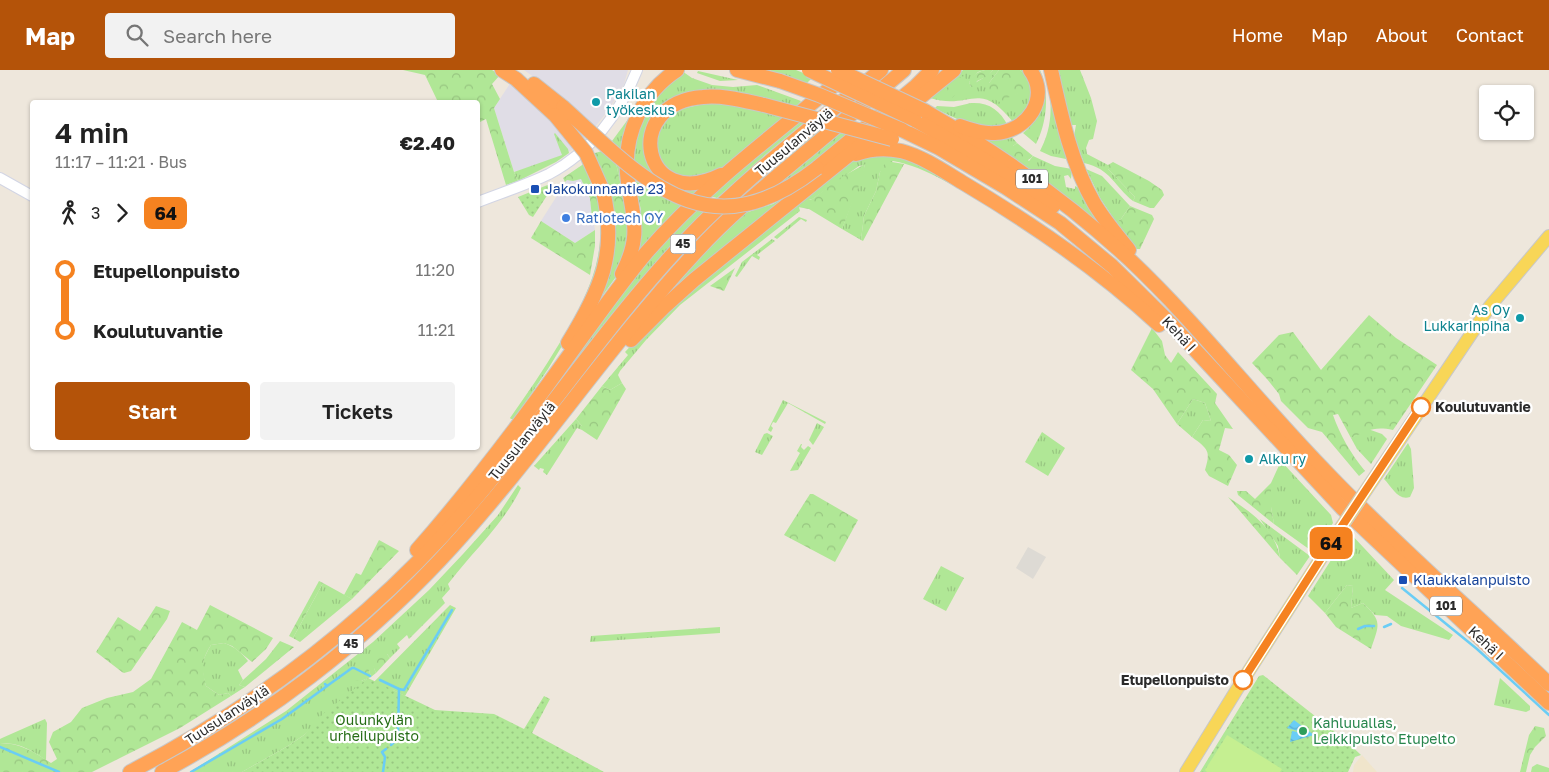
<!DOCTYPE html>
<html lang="en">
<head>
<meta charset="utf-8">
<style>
	:root { --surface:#fff; --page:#f2f2f2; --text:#222; --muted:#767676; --accent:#b45309 }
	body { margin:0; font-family:"Golos Text",sans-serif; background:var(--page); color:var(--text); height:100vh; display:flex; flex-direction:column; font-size:19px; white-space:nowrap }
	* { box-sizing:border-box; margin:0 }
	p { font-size:16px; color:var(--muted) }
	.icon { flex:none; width:28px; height:28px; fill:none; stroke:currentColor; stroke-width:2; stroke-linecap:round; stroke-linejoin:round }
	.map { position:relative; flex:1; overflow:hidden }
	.panel { position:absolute; left:30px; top:30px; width:450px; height:350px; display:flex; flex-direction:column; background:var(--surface); border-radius:5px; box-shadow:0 1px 4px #0004 }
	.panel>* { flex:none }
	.badge { padding:0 10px; border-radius:8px; font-size:18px; line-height:32px }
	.controls { position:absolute; left:1479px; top:15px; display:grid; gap:10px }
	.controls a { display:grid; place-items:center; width:55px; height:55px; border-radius:5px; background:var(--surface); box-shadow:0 1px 4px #0004; font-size:25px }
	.map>.badge { position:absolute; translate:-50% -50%; box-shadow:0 0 0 2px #fff }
	.legs { display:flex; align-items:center; gap:8px; height:55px; padding:0 25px; font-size:16px }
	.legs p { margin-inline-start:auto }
	.head { display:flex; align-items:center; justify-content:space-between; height:85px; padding:0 25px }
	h1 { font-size:28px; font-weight:600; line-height:38px }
	.cta { display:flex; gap:10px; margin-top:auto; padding:10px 25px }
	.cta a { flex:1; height:58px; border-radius:5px; background:var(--accent); color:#fff; font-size:20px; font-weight:600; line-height:58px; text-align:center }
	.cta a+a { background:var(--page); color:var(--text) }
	ul { padding:0 25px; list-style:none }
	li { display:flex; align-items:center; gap:18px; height:60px; font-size:19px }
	li i { display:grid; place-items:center; width:8px; height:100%; margin:0 6px; background:currentColor }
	li i::after { content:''; width:12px; height:12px; margin:-6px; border:4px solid; border-radius:50%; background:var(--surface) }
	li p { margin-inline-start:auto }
	li:first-child i { background:linear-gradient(#0000 50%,currentColor 0) }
	li:last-child i { background:linear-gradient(currentColor 50%,#0000 0) }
	header { display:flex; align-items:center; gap:30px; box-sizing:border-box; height:70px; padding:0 25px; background:var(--accent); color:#fff }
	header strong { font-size:24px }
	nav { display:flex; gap:28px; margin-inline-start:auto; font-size:18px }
	.search { width:350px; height:45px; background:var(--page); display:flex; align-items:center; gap:12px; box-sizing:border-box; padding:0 18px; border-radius:5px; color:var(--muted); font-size:19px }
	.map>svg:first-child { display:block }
	.industrial { fill:#e0dde6 }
	.education { fill:#f0e5cb }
	.grass { fill:url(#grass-tufts) }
	.forest { fill:url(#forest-crowns) }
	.park { fill:url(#park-dots) }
	.pitch { fill:#c5ef91 }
	.plaza { fill:#dddad4 }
	.water { fill:url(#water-waves) }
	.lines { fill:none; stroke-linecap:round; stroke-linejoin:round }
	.stream { stroke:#6acdf5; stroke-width:2.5 }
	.minor-casing { stroke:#d2d5e4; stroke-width:12 }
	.major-casing { stroke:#c8c8c8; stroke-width:14 }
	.highway-casing { stroke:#c8c8c8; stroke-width:16 }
	.minor { stroke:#fff; stroke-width:10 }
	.major { stroke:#f8d657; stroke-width:12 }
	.highway { stroke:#ffa356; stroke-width:14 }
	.major-bridge-casing { stroke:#c8c8c8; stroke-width:14; stroke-linecap:butt }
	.highway-bridge-casing { stroke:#c8c8c8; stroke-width:16; stroke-linecap:butt }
	.major-bridge { stroke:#f8d657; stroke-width:12 }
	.highway-bridge { stroke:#ffa356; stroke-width:14 }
	.line-1-casing { stroke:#fff; stroke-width:11 }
	.line-1 { stroke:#f58220; stroke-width:8 }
	.culture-dot { fill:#0f9aa8; stroke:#fff; stroke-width:2 }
	.transit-dot { fill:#1a4fb4; stroke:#fff; stroke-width:2 }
	.shop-dot { fill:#3f7fe0; stroke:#fff; stroke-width:2 }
	.stop-1-dot { fill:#fff; stroke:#f58220; stroke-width:2.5 }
	.leisure-dot { fill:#2e9e5b; stroke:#fff; stroke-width:2 }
	.labels { text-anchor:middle; stroke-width:4.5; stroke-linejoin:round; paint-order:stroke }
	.shield { fill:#fff; stroke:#6b6b6b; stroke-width:1 }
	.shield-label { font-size:12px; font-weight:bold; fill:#2b2b2b }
	.culture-label { font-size:14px; fill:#0d838f; stroke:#fff; text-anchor:start }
	.street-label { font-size:14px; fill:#2b2b2b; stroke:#fff }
	.transit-label { font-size:14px; fill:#164399; stroke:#fff; text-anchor:start }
	.shop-label { font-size:14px; fill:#366cbe; stroke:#fff; text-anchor:start }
	.stop-label { font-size:14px; font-weight:bold; fill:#2b2b2b; stroke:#fff; text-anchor:start }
	.park-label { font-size:14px; fill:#266d16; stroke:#fff }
	.leisure-label { font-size:14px; fill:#27864d; stroke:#fff; text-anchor:start }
</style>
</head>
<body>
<header>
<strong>Map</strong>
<div class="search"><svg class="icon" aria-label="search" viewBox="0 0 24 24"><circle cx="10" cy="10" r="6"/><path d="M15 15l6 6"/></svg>Search here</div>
<nav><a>Home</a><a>Map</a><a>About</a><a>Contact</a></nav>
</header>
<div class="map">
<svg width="1549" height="702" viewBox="0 0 1549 702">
	<defs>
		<pattern id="grass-tufts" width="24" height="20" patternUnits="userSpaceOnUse" patternTransform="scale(1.25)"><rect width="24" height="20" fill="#b0e796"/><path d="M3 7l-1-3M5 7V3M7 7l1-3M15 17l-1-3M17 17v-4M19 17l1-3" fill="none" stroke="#98c681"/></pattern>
		<pattern id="forest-crowns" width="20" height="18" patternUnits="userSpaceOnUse" patternTransform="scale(1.25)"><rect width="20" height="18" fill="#b0e796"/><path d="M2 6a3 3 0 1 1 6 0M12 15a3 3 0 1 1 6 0" fill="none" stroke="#98c681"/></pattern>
		<pattern id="park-dots" width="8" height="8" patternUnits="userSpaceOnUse" patternTransform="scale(1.25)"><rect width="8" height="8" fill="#b0e796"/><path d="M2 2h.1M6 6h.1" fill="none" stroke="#98c681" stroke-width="1.8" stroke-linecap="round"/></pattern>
		<pattern id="water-waves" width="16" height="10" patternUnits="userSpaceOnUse" patternTransform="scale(1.25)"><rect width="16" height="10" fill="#6acdf5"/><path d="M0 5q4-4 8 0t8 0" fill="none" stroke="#5cb0d2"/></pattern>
	</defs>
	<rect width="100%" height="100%" fill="#eee7dc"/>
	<!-- industrial -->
	<g class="industrial">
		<path d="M524 0H628L624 14 608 41 581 74 559 88 514 102 494 38 511 12 524 22 535 8Z"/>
		<path d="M581 108 590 128 595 160 575 173 541 151 567 110 573 111Z"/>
	</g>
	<!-- education -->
	<path class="education" d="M1362 685 1377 702H1353L1354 695Z"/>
	<!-- grass -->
	<g class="grass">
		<path d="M769 0H796L813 7 806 14Z"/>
		<path d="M963 0H985L978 2 969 12 971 17C978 9 987 8 993 0H999L989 13 1008 26C1017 25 1022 21 1027 13L1025 4 1020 0H1024L1032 13 1031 35 1013 52C978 8 971 41 930 28Z"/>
		<path d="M1035 0H1040C1050 22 1047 53 1036 74L1023 63 1029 58 1033 51Z"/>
		<path d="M1044 0H1047L1071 90 1051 86 1040 81C1054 55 1053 27 1044 0Z"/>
		<path d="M1056 0H1080L1091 28 1097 51 1093 69 1089 70 1086 78 1087 84 1108 95V99L1135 127 1133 131C1114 116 1111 99 1084 93L1074 66 1076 55H1071Z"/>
		<path d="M682 1 692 8 712 15 733 17 757 15 801 31 796 37 767 30 668 34 650 94 705 116 695 125C670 117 650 104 630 87L646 36Z"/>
		<path d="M698 1 738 10 720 11 697 3Z"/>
		<path d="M716 31 788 46 726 98 685 108 661 96C653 63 653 68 673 41Z"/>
		<path d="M971 33C989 32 1000 40 1008 56 978 60 961 52 935 38L937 36 954 37Z"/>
		<path d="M629 48 631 49 622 80 612 71Z"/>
		<path d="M798 49 806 51 765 85 717 128 707 125Z"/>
		<path d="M823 55 827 56 743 127H738Z"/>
		<path d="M843 61 849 62 798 104 774 118Z"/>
		<path d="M555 63 568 79 569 83 556 92 518 111 514 102 562 85 554 64Z"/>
		<path d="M1011 66 1017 73 1013 76 1029 91 1033 86 1055 96 1072 99 1071 109 1068 105 1064 106 1066 117 1075 119V116L1083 120 1102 156 1044 109 984 69Z"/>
		<path d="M894 84 922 93 990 137C960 120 927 97 893 91L880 102 876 121 864 146 861 170 842 159 865 95 859 96 811 130 810 129 799 137 800 141 680 235 646 270 620 301 618 305 622 313 610 320 602 316 628 285 625 282 655 250 851 91 858 88Z"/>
		<path d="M616 93 621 98 631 161 618 204 595 236 613 152 627 144Z"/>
		<path d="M1086 99 1102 106 1130 136 1121 149 1116 152 1100 128Z"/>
		<path d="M634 110 651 121 684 136 631 196 641 140Z"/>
		<path d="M802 117 649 246 677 210 745 143 773 134Z"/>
		<path d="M697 140H705C641 204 587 276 532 347L642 194Z"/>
		<path d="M722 140 728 142 531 373 530 372 651 217Z"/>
		<path d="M799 147 807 150 806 152 801 149 777 169 774 167Z"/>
		<path d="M600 148H602L600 194 579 248 548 299 514 349H511L510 348C527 324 544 299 559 274 583 234 604 196 600 148Z"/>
		<path d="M772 169 775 171 757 185 760 187 759 190 752 186 737 207 735 206 742 192Z"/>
		<path d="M1193 329 1205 333 1211 351 1203 350 1192 367 1177 354Z"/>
		<path d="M783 330 826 352 825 354 788 333 776 353 773 352 771 356 773 358 771 362 768 360Z"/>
		<path d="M576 349 582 356V360L577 358 547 405 543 402 544 399 540 398 539 400 534 396Z"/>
		<path d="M817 353 824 357 813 375 809 370Z"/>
		<path d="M1368 359 1382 364 1387 369 1371 394 1357 379 1351 368Z"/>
		<path d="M1042 362 1065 378 1048 406 1025 392Z"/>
		<path d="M767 363 773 366 762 385 755 382 764 364Z"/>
		<path d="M1408 373 1411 379 1414 418 1410 427C1398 431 1392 417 1384 409Z"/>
		<path d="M801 374H802L801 377 804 380 808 376 811 378 798 400 790 401 800 383 797 381Z"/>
		<path d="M1281 391 1331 445 1333 453 1313 482 1274 454 1271 437V413Z"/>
		<path d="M518 415 521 418C503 455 473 481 448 514L450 519 442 528 445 533 409 569 407 565 397 574 400 578 390 588 387 584H380C373 590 372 594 376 603L371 607 369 600 361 611 368 608 304 665 288 676 242 702H190L286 641 373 572 429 520 463 484 498 445Z"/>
		<path d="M1260 449 1310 486 1297 505 1280 488 1278 476Z"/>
		<path d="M1349 462 1394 510 1385 520 1453 565 1449 570 1401 556 1387 546 1375 545 1363 533 1351 538 1353 516 1347 515 1325 543 1308 526Z"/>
		<path d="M941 496 964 508 946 541 923 529Z"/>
		<path d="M323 513 352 529 300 572 293 568Z"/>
		<path d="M450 535 456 538 405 626 393 620 362 624Z"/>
		<path d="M720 557V563L590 572 591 566Z"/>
		<path d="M224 573C235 577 241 582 248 591L238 600 243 610 239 615 245 617 231 626 228 623 219 625 206 616C201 596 201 592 211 575Z"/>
		<path d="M1500 608 1530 636V640L1526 642 1494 635Z"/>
		<path d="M45 649 47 653 46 690C29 679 20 673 0 673V669L2 668Z"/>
		<path d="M1537 694 1549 698V702H1531L1532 697Z"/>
	</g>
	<!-- forest -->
	<g class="forest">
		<path d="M403 0H492L500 5 492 14 500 29 494 38 514 102 518 111 506 115 486 49 478 53V32H438L425 5Z"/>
		<path d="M985 0H993L988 6 977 11 975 16 971 17 969 12C973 5 977 2 985 0Z"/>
		<path d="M999 0H1020L1025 4 1029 18C1022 19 1023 22 1017 24 1010 29 1010 24 1002 33L984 24 989 13Z"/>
		<path d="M964 6 966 10 961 19 952 28 946 24 953 10Z"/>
		<path d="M1017 73 1033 86C1025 95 1019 90 1010 84L1009 79Z"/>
		<path d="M602 81 616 93 627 144 624 153 620 156 613 152 593 86 595 83Z"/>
		<path d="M886 91 904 94 863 171 861 170 864 146 876 121 880 102Z"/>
		<path d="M1113 92 1149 111 1162 120 1164 125 1154 138H1150L1133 131 1135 127 1108 99V95Z"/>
		<path d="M585 93 592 109 602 148H592L590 128 581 109 573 111 567 110 565 112 563 108Z"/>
		<path d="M865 94 863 105 842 159 809 139 798 137 809 129 811 130 840 108Z"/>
		<path d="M664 135 674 147 668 153 657 142Z"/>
		<path d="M1130 136 1152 145 1154 149 1140 179H1135L1120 160 1121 158 1116 152 1121 149Z"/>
		<path d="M541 151 575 173 595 160V176L590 205 531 168Z"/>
		<path d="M735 198 724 221 710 216Z"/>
		<path d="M1369 245 1396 268 1437 295 1393 360C1373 356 1368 361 1351 368L1338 344 1333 345C1340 365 1351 384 1365 401L1359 406 1322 362 1308 358 1281 331 1279 324 1267 309 1252 293 1279 265 1293 262 1321 300Z"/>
		<path d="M1152 258 1162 271 1165 285 1171 293 1178 282 1217 324 1215 333 1233 359 1225 358 1219 380 1229 385 1237 395 1228 416 1209 406 1205 400C1211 381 1208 379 1192 367L1203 350 1211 351 1205 333 1193 329 1177 354 1153 319 1131 300Z"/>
		<path d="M622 313 626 319 597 370 582 360V356L576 349 602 316 610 320Z"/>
		<path d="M1271 413V437L1274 454 1238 425 1237 421H1246L1255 429Z"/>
		<path d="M810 424H813L858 450 835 492 784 465Z"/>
		<path d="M1228 427C1253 444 1274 457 1280 488Z"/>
		<path d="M379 470 399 481 352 529 344 525 356 503 361 505Z"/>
		<path d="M319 511 323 513 293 568 289 566Z"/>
		<path d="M1347 515 1353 516 1351 538 1363 533C1383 552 1379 555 1371 579L1336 557 1325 543Z"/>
		<path d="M210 535 273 568 266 579 252 592 232 576 224 573 211 575C201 591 202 597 206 616L219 625 228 623 231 626 180 658 92 702H0V673C21 673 34 682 51 693L57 689 49 672 53 662 71 652 82 638 107 628 133 622 151 609 182 552 197 560Z"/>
		<path d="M156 536 170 541 167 549 131 601 124 603 122 602 96 582 118 547 140 561Z"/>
		<path d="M280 571 294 577 245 617 239 615 243 610 266 589Z"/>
		<path d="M380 583 387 584 390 588 376 603 373 596V590Z"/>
		<path d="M364 597 369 600 371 607 361 611 355 610 359 600Z"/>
		<path d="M1535 656 1544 658 1546 666 1535 677 1530 685 1526 702H1520L1529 665Z"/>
	</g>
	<!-- park -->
	<g class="park">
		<path d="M550 114 548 124 533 147 529 145 518 127Z"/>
		<path d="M1263 605 1344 669 1361 685 1355 687 1348 702H1200L1259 606Z"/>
		<path d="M368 608 435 640 494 644 524 659 544 626 550 629 532 663 604 702H242L288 676 304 665 323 644Z"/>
	</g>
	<!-- pitch -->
	<path class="pitch" d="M1227 665 1282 699 1280 702H1207L1205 700Z"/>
	<!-- plaza -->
	<path class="plaza" d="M1028 477 1046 487 1033 509 1016 498Z"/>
	<!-- water -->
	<path class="water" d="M1294 650 1314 665 1290 672 1292 661 1309 664 1287 658Z"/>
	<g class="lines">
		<!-- stream -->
		<g class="stream">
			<path d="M1402 518 1477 579 1549 645"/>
			<path d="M1384 557 1391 554"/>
			<path d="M1358 559 1365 556H1374"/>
			<path d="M380 610 399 619 404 620 452 540"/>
			<path d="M325 614 327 616 352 598H354L370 606"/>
			<path d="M391 675 396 670 398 663 399 619"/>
			<path d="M0 677 59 702"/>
			<path d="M191 702 282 649 327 616"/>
			<path d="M383 702 385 687 382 682 386 679"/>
		</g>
		<defs>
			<g id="minor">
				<path d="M0 108 32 126"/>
				<path d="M478 132C501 123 526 115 549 104 591 82 620 43 637 0"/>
			</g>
			<g id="major">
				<path d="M1383 395 1490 236 1549 166"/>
				<path d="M1186 702 1236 621 1334 468"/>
			</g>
			<g id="highway">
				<path d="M502 0 516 9 555 45"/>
				<path d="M737 0 780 11"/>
				<path d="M1051 0C1061 45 1071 93 1094 133 1104 150 1117 165 1129 180"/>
				<path d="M534 14 563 37"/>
				<path d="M925 41C998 83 1067 131 1129 189 1200 256 1260 335 1329 405 1399 478 1476 544 1549 614"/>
				<path d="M915 50 983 89 1053 136"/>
				<path d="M960 56C971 60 983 64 995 63 1027 62 1051 28 1030 0"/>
				<path d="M902 60 939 78 1005 117 1060 153 1112 196 1170 253 1343 439 1549 633"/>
				<path d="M856 84C870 79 885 78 901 81 924 87 945 102 965 114 1034 155 1100 200 1159 255"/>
				<path d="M817 98 915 17 932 0"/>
				<path d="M721 105C642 144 620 33 703 27 724 25 745 31 764 35"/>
				<path d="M622 204C644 161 631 146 627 103 624 63 643 22 677 0"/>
				<path d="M631 270 664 237 694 210 954 0"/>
				<path d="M568 273C600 221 618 183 603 121"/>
				<path d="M417 480C469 421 516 359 562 295 589 258 616 219 646 183 704 116 776 63 844 7"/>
				<path d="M130 702C257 636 371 549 465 441 541 354 605 256 685 171 745 108 814 55 881 0"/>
				<path d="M162 702C265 647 361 574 440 490 531 393 604 281 694 184 731 143 775 108 817 73 846 49 875 24 904 0"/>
			</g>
		</defs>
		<!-- minor casing -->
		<use href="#minor" class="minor-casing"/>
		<!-- major casing -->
		<use href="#major" class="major-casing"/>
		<!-- highway casing -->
		<use href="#highway" class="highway-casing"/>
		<!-- minor -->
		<use href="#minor" class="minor"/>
		<!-- major -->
		<use href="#major" class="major"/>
		<!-- highway -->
		<use href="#highway" class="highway"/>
		<defs>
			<path id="major-bridge" d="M1334 468 1383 395"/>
			<g id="highway-bridge">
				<path d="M809 0 915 50"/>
				<path d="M838 0 925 41"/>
				<path d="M780 11 819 25 902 60"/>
				<path d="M764 35 892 69"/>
				<path d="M563 37C645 111 708 183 817 98"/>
				<path d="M555 45 586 83 603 121"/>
			</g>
		</defs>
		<!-- major-bridge casing -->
		<use href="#major-bridge" class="major-bridge-casing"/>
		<!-- highway-bridge casing -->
		<use href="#highway-bridge" class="highway-bridge-casing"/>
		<!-- major-bridge -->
		<use href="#major-bridge" class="major-bridge"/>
		<!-- highway-bridge -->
		<use href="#highway-bridge" class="highway-bridge"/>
	</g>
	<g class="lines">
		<defs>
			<path id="line-1" d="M1243 610 1334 468 1421 337"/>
		</defs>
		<!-- line-1 casing -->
		<use href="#line-1" class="line-1-casing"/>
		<!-- line-1 -->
		<use href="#line-1" class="line-1"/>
	</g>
	<!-- markers -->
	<g class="culture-dot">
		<circle cx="596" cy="32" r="5"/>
		<circle cx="1520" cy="248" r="5"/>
		<circle cx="1249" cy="389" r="5"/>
	</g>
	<g class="transit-dot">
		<rect x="530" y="114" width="10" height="10" rx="2.5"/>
		<rect x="1398" y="505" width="10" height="10" rx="2.5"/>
	</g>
	<circle class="shop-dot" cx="566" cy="148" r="5"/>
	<g class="stop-1-dot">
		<circle cx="1421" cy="337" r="9"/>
		<circle cx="1243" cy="610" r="9"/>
	</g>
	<circle class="leisure-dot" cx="1303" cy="661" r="5"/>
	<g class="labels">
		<!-- shield labels -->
		<g class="shield">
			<rect x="1016" y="99.5" width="32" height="19" rx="4"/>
			<rect x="670.5" y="164.5" width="25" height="19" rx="4"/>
			<rect x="1430" y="526.5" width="32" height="19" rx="4"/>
			<rect x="338.5" y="564.5" width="25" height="19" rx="4"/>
		</g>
		<g class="shield-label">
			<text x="1032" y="113">101</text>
			<text x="683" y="178">45</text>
			<text x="1446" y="540">101</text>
			<text x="351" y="578">45</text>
		</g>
		<!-- culture labels -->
		<g class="culture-label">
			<text x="606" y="29">Pakilan<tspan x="606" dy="16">työkeskus</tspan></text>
			<text x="1510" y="245" text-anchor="end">As Oy<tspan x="1510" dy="16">Lukkarinpiha</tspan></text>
			<text x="1259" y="394">Alku ry</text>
		</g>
		<!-- street labels -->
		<g class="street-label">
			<text transform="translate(794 72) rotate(-40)" y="5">Tuusulanväylä</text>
			<text transform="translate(1179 264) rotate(47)" y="5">Kehä I</text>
			<text transform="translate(522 371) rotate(-51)" y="5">Tuusulanväylä</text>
			<text transform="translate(1486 573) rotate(43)" y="5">Kehä I</text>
			<text transform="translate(227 645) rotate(-33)" y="5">Tuusulanväylä</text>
		</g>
		<!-- transit labels -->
		<g class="transit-label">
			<text x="545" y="124">Jakokunnantie 23</text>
			<text x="1413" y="515">Klaukkalanpuisto</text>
		</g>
		<!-- shop labels -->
		<g class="shop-label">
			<text x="576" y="153">Ratiotech OY</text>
		</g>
		<!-- stop labels -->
		<g class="stop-label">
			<text x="1435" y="342">Koulutuvantie</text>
			<text x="1229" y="615" text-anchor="end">Etupellonpuisto</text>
		</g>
		<!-- park labels -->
		<g class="park-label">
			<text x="374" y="655">Oulunkylän<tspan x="374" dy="16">urheilupuisto</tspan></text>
		</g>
		<!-- leisure labels -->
		<g class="leisure-label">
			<text x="1313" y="658">Kahluuallas,<tspan x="1313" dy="16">Leikkipuisto Etupelto</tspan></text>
		</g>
	</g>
</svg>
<div class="controls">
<a><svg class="icon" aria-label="locate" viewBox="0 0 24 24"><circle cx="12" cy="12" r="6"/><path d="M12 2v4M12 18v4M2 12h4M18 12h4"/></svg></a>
</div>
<b class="badge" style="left:1331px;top:473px;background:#f58220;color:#111">64</b>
<section class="panel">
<div class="head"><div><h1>4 min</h1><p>11:17 – 11:21 · Bus</p></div><b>€2.40</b></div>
<div class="legs"><svg class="icon" aria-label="walk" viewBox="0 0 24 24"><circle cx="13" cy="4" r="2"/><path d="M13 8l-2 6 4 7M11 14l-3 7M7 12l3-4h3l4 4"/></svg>3<svg class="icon" aria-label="forward" viewBox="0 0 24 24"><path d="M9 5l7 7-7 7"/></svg><b class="badge" style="background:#f58220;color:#111">64</b></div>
<ul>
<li><i style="color:#f58220"></i><b>Etupellonpuisto</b><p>11:20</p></li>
<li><i style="color:#f58220"></i><b>Koulutuvantie</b><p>11:21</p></li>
</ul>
<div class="cta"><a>Start</a><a>Tickets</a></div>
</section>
</div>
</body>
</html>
